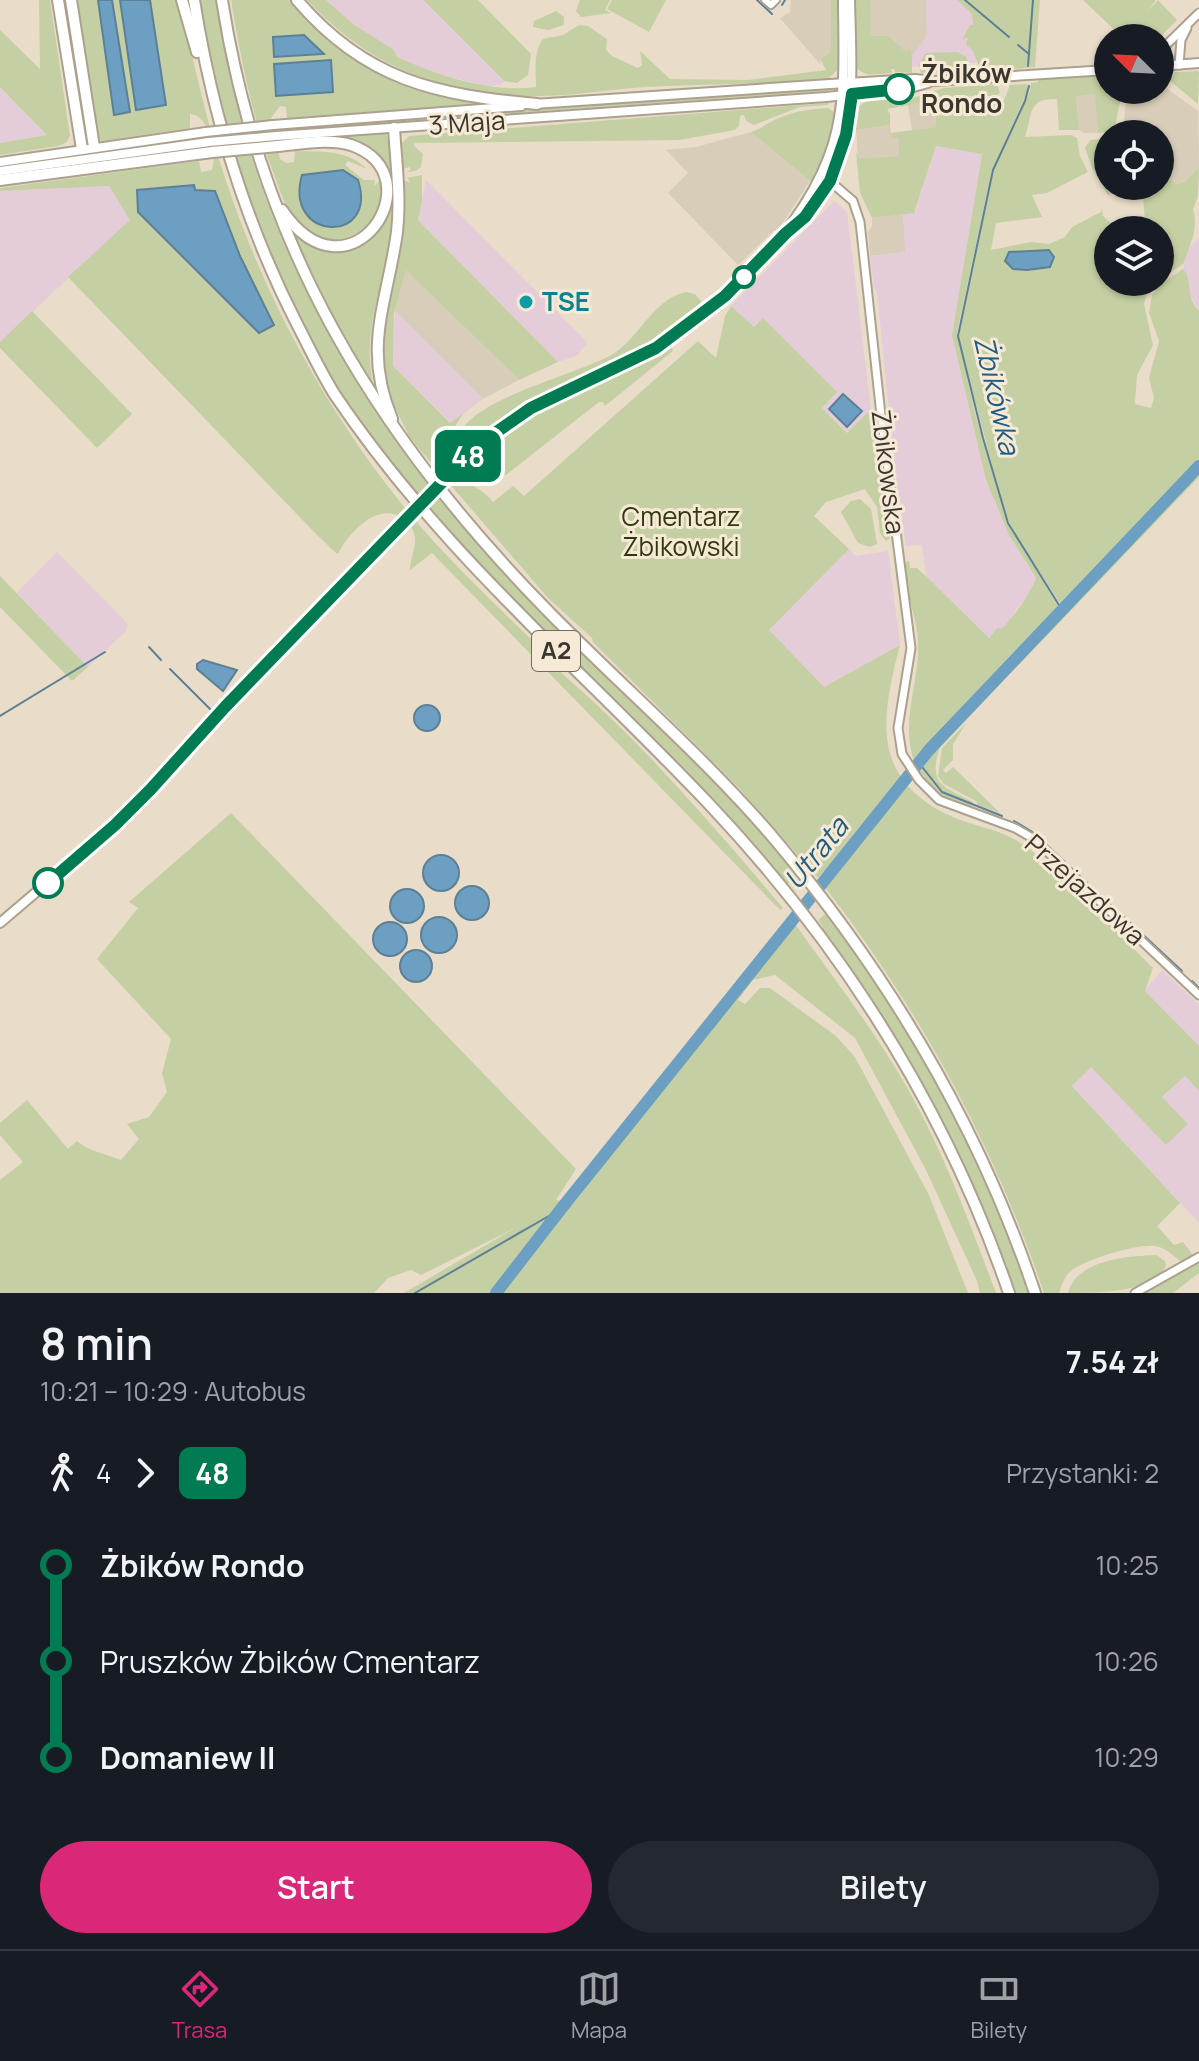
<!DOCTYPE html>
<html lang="pl">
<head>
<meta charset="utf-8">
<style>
	:root { --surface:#171b24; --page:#242831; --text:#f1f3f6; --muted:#9ea1a6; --line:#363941; --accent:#db2777 }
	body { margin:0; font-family:Manrope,sans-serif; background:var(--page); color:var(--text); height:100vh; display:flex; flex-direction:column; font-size:30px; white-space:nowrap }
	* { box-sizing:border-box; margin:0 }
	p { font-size:26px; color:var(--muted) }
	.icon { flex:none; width:44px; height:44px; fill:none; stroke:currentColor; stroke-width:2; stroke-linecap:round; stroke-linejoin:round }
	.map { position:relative; height:1293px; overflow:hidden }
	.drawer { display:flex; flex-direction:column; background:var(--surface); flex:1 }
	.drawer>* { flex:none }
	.badge { padding:0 16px; border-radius:12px; font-size:28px; line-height:52px }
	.needle { width:52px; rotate:294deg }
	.tools { position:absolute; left:1094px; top:24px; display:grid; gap:16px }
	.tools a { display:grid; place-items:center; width:80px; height:80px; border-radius:50%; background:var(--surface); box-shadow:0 2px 6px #0004; font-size:40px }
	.map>.badge { position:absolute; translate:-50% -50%; box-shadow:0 0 0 4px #fff }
	.legs { display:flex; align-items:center; gap:12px; height:88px; padding:0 40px; font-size:26px }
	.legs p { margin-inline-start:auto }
	.overview { display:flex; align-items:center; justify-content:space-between; height:136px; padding:0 40px }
	h1 { font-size:44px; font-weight:600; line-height:60px }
	.action { display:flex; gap:16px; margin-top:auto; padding:16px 40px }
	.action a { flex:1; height:92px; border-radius:48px; background:var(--accent); color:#fff; font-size:32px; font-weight:600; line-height:92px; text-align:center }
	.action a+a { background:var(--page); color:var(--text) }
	ul { padding:0 40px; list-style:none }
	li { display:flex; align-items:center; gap:28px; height:96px; font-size:30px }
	li i { display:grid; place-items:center; width:12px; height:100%; margin:0 10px; background:currentColor }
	li i::after { content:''; width:20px; height:20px; margin:-10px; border:6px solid; border-radius:50%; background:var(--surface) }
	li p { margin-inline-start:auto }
	li:first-child i { background:linear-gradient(#0000 50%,currentColor 0) }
	li:last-child i { background:linear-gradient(currentColor 50%,#0000 0) }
	.menu { display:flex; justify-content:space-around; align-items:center; height:112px; border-top:2px solid var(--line); background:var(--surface); font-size:22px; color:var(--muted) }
	.menu a { display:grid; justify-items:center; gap:4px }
	.menu .on { color:var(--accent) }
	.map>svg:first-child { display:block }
	.commercial { fill:#d8cdb9 }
	.industrial { fill:#e4cdd9 }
	.green { fill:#c4d0a3; fill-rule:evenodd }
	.water { fill:#6c9fc2; stroke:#5d8096; stroke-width:2 }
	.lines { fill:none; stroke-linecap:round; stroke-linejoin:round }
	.stream { stroke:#5d8096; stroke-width:2 }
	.river { stroke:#6c9fc2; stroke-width:12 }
	.minor-casing { stroke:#aca18e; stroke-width:10 }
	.tertiary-casing { stroke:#aca18e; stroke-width:11 }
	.secondary-casing { stroke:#aca18e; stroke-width:12 }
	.motorway-casing { stroke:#aca18e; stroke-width:14 }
	.minor { stroke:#fff; stroke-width:6 }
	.tertiary { stroke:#fff; stroke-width:7 }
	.secondary { stroke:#fff; stroke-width:8 }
	.motorway { stroke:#fff; stroke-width:10 }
	.secondary-bridge-casing { stroke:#aca18e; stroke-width:12; stroke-linecap:butt }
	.motorway-bridge-casing { stroke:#aca18e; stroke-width:14; stroke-linecap:butt }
	.secondary-bridge { stroke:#fff; stroke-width:8 }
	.motorway-bridge { stroke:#fff; stroke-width:10 }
	.line-1-casing { stroke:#fff; stroke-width:18 }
	.line-1 { stroke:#017b52; stroke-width:12 }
	.stop-1-dot { fill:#fff; stroke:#017b52; stroke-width:4 }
	.culture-dot { fill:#0f9aa8; stroke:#f6ead6; stroke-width:3 }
	.labels { text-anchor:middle; stroke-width:6; stroke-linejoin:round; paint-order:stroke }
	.shield { fill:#f6ead6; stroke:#736d61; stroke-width:2 }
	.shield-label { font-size:24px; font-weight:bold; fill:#3b372f }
	.stop-label { font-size:26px; font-weight:bold; fill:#3b372f; stroke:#f6ead6; text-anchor:start }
	.street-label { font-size:26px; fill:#3b372f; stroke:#f6ead6 }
	.culture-label { font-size:26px; font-weight:bold; fill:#0d838f; stroke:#f6ead6; text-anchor:start }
	.park-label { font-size:26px; fill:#31390f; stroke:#f6ead6 }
	.water-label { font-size:28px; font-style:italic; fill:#215c81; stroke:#f6ead6 }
</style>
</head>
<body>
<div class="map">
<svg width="1199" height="1293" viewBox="0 0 1199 1293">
	<rect width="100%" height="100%" fill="#e9ddc9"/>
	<!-- commercial -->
	<g class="commercial">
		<path d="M791 0H833L831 51 820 59 821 65 780 18 790 12Z"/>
		<path d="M855 0H926L927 36 911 58V67L871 70Z"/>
		<path d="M1165 87 1198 111 1199 168 1181 183 1174 184 1160 165V134L1123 133 1127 90H1160Z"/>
		<path d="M1096 94 1098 133H1084L1079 130 1076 95Z"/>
		<path d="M932 101 936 127 912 131 908 105Z"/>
		<path d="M890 125 892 139 899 138 900 156 858 158 856 130Z"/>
		<path d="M751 132 810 181 777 232 774 230 738 265 668 193 688 173 666 150 696 147Z"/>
		<path d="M903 214 906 252 870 256 868 232 872 226V218Z"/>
		<path d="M406 269 519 380 483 399 395 311Z"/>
	</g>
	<!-- industrial -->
	<g class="industrial">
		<path d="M326 0H423L504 81 501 85 485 86 428 71 397 57 394 50 353 24Z"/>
		<path d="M926 0H957L972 14 983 62 911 67V58L927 36Z"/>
		<path d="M0 87 47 135 0 143Z"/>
		<path d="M936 146 982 154 952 335 986 480 1009 535 1036 578 1029 595 1018 607 1008 623 1001 630 998 627 989 638 926 576 922 545 906 546 901 511 904 505 899 500 895 470 877 293 874 288 870 256 905 252 903 214 915 212Z"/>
		<path d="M426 180 588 343 576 356 558 362 418 220Z"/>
		<path d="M109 186 131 220 0 342V191Z"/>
		<path d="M834 201 847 212 871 409 848 433 822 408 837 392 763 319 754 327 731 306Z"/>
		<path d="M1199 237V311L1188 292 1189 279 1183 269 1187 251Z"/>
		<path d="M395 311 483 399 451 423 393 366Z"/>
		<path d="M849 549 856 556 888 551 900 645 824 687 768 630Z"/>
		<path d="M57 552 128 624 126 631 88 667 17 593Z"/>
		<path d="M1162 970 1199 1005V1046L1144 991Z"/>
		<path d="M1091 1066 1162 1098 1185 1076 1199 1091V1223L1072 1086Z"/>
	</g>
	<!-- green -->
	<g class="green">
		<path d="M39 0H50L70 136 66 143 58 146 0 155V143L47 135 0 87V30L40 69Z"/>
		<path d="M64 0H68L87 137 83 129Z"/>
		<path d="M76 0H98L114 114 129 112 112 0H120L137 110 166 105 150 0H178C194 58 205 118 224 175 269 311 341 439 437 545 475 586 517 625 557 665L558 670C641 741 712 824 783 908L780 910 432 553 410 570C410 557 418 546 414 533 412 527 407 522 402 518 378 501 348 533 338 554 330 549 326 542 318 536L68 277 130 220 109 186 0 191V188L199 161 201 172 212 170C217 154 210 115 190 114V128L103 141 95 137ZM194 186V190L215 192 240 256 273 324 259 332 256 330 138 212Z"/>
		<path d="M200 0H217C226 58 237 116 256 171 310 332 404 465 519 588 598 673 685 748 763 833L797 873 795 876 799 881 793 888 789 882 785 886C707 804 629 722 550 641 478 565 403 490 346 401 272 287 215 135 200 0Z"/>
		<path d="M231 0H291C323 36 362 72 410 88 435 96 462 100 488 104L287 119 286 107 280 106 271 118 280 159 286 163 294 162 295 151C321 152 347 149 367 169L348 161 345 165 364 180H375L374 186 380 180C393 240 324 265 289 211 283 201 279 188 275 177 253 121 241 60 231 0ZM361 188C362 205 358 218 343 226L301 205 299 192Z"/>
		<path d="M307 0H326L353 24 394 50 397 57C440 76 489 93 536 87 536 71 533 53 543 39L563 35 579 25 588 26 607 39 606 50 612 56 638 68 642 65 640 51 670 79 748 80 826 70 820 59 831 51V0H839L838 69 827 80C766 84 705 84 644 87 606 90 567 97 529 96 436 92 371 68 307 0Z"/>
		<path d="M423 0H478L531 54 528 75 517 83 504 81Z"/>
		<path d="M580 0H610L605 10 611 13 581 17 576 11Z"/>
		<path d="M612 0H666L649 32 607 9Z"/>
		<path d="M852 0H870L871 36H888L906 52 910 49 912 54V73L895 72 894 69H891L892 73C873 74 864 79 853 63Z"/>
		<path d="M957 0H1040L1035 67 990 71 979 66 973 51 966 44 968 38H964L965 42 963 38 970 25H973L972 14Z"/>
		<path d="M1083 0H1156L1147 11 1158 0 1177 20 1159 38 1156 35 1148 38H1130L1119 28 1117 30 1126 38H1123Z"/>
		<path d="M556 11 564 17V25L548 30 533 27 534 21Z"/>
		<path d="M957 52 965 56 969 62 963 71 921 73 919 64 926 53Z"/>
		<path d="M1197 71 1199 72 1198 104 1170 81 1175 72Z"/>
		<path d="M1108 74V90H1121L1122 93 1114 131 1098 133 1095 94 1076 96 1079 130H1059L1057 99C1028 98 1033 112 1025 137L1071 135 1077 138 1080 156 1088 172 1047 193 1032 195 1042 217 996 223 991 250 1031 242 1049 244 1065 237 1072 227 1101 212 1102 208 1103 216 1118 230H1108V282H1158L1147 294 1144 304 1153 345 1137 375 1135 404 1151 408 1154 398 1149 378 1159 341 1149 313 1152 295 1165 281 1183 269C1194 281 1184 295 1199 311V460L1061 605 1018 539 1005 513 971 386 959 337 960 329 993 170 1030 91 1031 83 1038 82V79Z"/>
		<path d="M997 84 1000 93 995 96 941 97 937 98 933 108 931 101 887 109 890 114V125L856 130 854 134 858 107 871 98 903 101 944 88Z"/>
		<path d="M1028 84 1027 93 992 170 957 333 976 417 1007 522 1059 608 946 727 915 764C899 719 920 686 918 641 917 615 903 589 906 562L909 561 910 568H917L926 576 989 638 998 627 1001 629C1011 621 1032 591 1036 578L1009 535 986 480 952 335 982 154 936 146 914 213 872 218 860 193 856 152 859 158 899 156V138L892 139 891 133 936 127 935 115C960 97 976 103 1004 100L1010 85Z"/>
		<path d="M828 88V91L393 122 394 120Z"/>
		<path d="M828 103V105L800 107 754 125 746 121 744 115 740 116 739 126 735 130 679 140 415 143 414 146 423 154 421 167 416 171 407 172 411 169 409 167 403 169 401 144 409 136Z"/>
		<path d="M828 108 837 114 830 144 816 179 810 181 751 132C763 128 770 121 781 117 796 111 811 109 828 108Z"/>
		<path d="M386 133C390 144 390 158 391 169 394 198 393 226 387 255 378 301 362 340 374 388L342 334 294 235C378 298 443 150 328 137Z"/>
		<path d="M1108 138V186H1120V188L1108 195 1092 168 1085 148 1090 140Z"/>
		<path d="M1160 165 1174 184 1182 183 1199 168 1198 196 1193 209C1199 230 1190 242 1184 263L1160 280V230H1134L1145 220 1143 198 1130 186H1160Z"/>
		<path d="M422 175V201L418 220 558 362 519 380 406 270 394 314 393 366 450 423 464 413C447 435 437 463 467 482 478 489 484 491 493 502L513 486 524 496 698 341 716 358 725 316 731 306 754 327 763 318 837 392 822 408 847 433 871 409 890 538 886 541 880 533 877 507 865 489 826 502 814 516 849 549 769 630 824 687 900 645C881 718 870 779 951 816 972 826 995 828 1014 839 1037 852 1056 872 1075 890 1101 916 1127 942 1153 968L1145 991 1199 1046V1091L1185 1076 1162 1097 1188 1124 1166 1145 1091 1067 1072 1086 1180 1203 1157 1226 1174 1245 1183 1242 1193 1255 1182 1262C1174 1257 1165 1247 1155 1246 1136 1244 1087 1259 1071 1271 1064 1277 1062 1285 1059 1293H1044C994 1145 920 1011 825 887L831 879 824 871 818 878 739 788 593 642 592 638 548 598 410 438 387 391 381 361 382 335 401 240 403 180 411 183 407 178Z"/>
		<path d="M686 292 695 294 701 301C696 333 585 373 555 388 526 404 499 425 472 443L463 435C453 451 468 468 485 467L490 462 481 454 510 430 551 405 672 348 673 351 605 406 603 402H599L507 474C485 485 474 480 459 461 458 453 456 445 458 437 471 398 580 374 613 354 640 337 653 299 686 292Z"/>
		<path d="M32 311 132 414 97 448 0 348V342Z"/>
		<path d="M1199 470V477L940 747C927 785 944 787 973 802L972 809 937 793 918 769 923 762Z"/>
		<path d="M860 499 871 509 877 544 870 547 858 543 841 512 851 501Z"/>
		<path d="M0 576 88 667 72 681 0 607Z"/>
		<path d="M967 722 953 744V760L943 770 946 773 953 767 1000 813 978 805 976 801 944 784 938 776 942 748Z"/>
		<path d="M231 813 576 1169 556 1200 574 1203 734 997 795 924C834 979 876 1032 909 1091 945 1155 970 1224 996 1293H980L977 1281 926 1170 855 1038 775 975 753 980 738 1000 745 1004 760 988H770L836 1036 855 1057 929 1195 968 1293H404L515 1228 421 1275 411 1270 388 1278 374 1293H0V1180L23 1162 0 1135V1123L27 1100 68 1149 77 1141C90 1152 104 1153 121 1160L139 1139 127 1124 149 1117 167 1092 162 1073 171 1039 97 959 138 908 129 902Z"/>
		<path d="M825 914 830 920 833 918C878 982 924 1048 958 1119 986 1176 1009 1234 1031 1293H1013L940 1120 890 1031 821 930 823 927 818 920Z"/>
		<path d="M1156 1255 1165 1261 1166 1266C1152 1293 1096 1293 1068 1293 1076 1260 1127 1256 1156 1255Z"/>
		<path d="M1199 1262V1273L1173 1293H1142Z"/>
	</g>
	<!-- water -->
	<g class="water">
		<path d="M98 0H112L130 112 114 115Z"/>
		<path d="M120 0H150L166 105 136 110Z"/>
		<path d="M304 35 324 54 274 57 273 37Z"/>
		<path d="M331 60 333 92 276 96 274 64Z"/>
		<path d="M343 170 358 180C379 245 283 242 302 175Z"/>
		<path d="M194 185 195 190 215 191 240 256 274 325 259 333 138 212 137 190Z"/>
		<path d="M1049 250 1054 257 1050 267 1027 270 1013 269 1005 261 1009 252Z"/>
		<path d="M843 394 862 411 847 427 829 409Z"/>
		<path d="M203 660 237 670 223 691 197 669V664Z"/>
		<circle cx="427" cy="718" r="13"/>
		<circle cx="441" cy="873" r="18"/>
		<circle cx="472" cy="903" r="17"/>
		<circle cx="407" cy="906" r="17"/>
		<circle cx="439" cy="935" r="18"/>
		<circle cx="390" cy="939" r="17"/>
		<circle cx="416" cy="966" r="16"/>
	</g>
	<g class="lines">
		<!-- stream -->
		<g class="stream">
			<path d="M757 0 772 14"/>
			<path d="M965 0 1009 37"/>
			<path d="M782 5 785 0"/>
			<path d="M1018 45 1029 54"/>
			<path d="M1028 66 1033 0"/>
			<path d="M1029 86 1025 101 993 170 958 336 983 438 1008 523 1062 610"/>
			<path d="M149 647 161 660"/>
			<path d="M170 669 212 711"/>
			<path d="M0 716 105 652"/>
			<path d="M919 763 942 792 1002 816"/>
			<path d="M1014 821 1031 831 1182 971"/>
			<path d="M1192 981 1198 987"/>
			<path d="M415 1293 561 1209"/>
		</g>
		<!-- river -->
		<path class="river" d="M496 1293 561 1209 929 750 1199 466"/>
		<defs>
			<path id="minor" d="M765 0 771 5 776 0"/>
			<g id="tertiary">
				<path d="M1160 51 1199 13"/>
				<path d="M1179 65 1181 40 1187 28"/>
				<path d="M825 177 853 201 860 222 881 415 911 648 898 728 902 754 919 780 939 800 1015 828 1034 839 1199 995"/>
				<path d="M1135 1293 1199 1257"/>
			</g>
			<g id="secondary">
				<path d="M1160 66 1199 63"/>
				<path d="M534 104 830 84 915 79 935 81 1108 70"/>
				<path d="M273 125 521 106"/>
				<path d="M276 136 826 97 910 88 928 83"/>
				<path d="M0 162 206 132"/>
				<path d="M0 171 209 142"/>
				<path d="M794 228C860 162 852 86 850 0"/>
				<path d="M467 457C493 434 520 413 551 397 586 380 623 368 656 348 730 305 819 213 837 128 846 86 843 42 843 0"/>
				<path d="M0 923 115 825 151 789 225 707 396 530"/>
			</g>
			<g id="motorway">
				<path d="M58 0 82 149"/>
				<path d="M71 0 94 147"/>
				<path d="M182 0 197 52"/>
				<path d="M194 0C212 114 245 223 298 326 310 349 321 373 335 395 440 551 581 669 709 804 842 945 946 1109 1009 1293"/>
				<path d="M222 0C260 245 375 434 546 609 622 687 707 759 777 842 890 977 979 1126 1035 1293"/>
				<path d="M297 0C366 81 437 95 537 104"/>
				<path d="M278 146C301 144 329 138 351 145 438 175 350 310 282 210"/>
				<path d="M0 180 212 152"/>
				<path d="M392 419C362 347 387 304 397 232 401 198 396 162 394 128"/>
			</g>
		</defs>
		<!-- minor casing -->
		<use href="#minor" class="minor-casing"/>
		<!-- tertiary casing -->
		<use href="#tertiary" class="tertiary-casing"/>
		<!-- secondary casing -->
		<use href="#secondary" class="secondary-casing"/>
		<!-- motorway casing -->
		<use href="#motorway" class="motorway-casing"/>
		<!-- minor -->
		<use href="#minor" class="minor"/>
		<!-- tertiary -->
		<use href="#tertiary" class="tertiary"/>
		<!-- secondary -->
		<use href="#secondary" class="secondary"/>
		<!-- motorway -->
		<use href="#motorway" class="motorway"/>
		<defs>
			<g id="secondary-bridge">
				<path d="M206 132 273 125"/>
				<path d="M209 142 276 136"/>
				<path d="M396 530 467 457"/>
			</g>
			<path id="motorway-bridge" d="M212 152 278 146"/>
		</defs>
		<!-- secondary-bridge casing -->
		<use href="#secondary-bridge" class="secondary-bridge-casing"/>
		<!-- motorway-bridge casing -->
		<use href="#motorway-bridge" class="motorway-bridge-casing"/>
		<!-- secondary-bridge -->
		<use href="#secondary-bridge" class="secondary-bridge"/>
		<!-- motorway-bridge -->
		<use href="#motorway-bridge" class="motorway-bridge"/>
	</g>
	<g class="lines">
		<defs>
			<path id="line-1" d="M48 883 115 825 151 789 225 707 452 472 488 438 531 408 656 348 725 296 786 233 805 217 830 181 846 135 852 94 899 89"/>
		</defs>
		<!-- line-1 casing -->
		<use href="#line-1" class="line-1-casing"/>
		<!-- line-1 -->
		<use href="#line-1" class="line-1"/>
	</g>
	<!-- markers -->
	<g class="stop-1-dot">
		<circle cx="899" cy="89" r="14"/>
		<circle cx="744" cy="277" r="10"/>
		<circle cx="48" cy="883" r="14"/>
	</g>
	<circle class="culture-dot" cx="526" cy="302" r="8"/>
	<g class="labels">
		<!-- shield labels -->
		<rect class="shield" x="532" y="631" width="48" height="40" rx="6"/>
		<g class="shield-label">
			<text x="556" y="659">A2</text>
		</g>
		<!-- stop labels -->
		<g class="stop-label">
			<text x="921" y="83">Żbików<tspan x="921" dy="30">Rondo</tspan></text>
		</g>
		<!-- street labels -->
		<g class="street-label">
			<text transform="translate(467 123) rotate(-4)" y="9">3 Maja</text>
			<text transform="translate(888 472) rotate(83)" y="9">Żbikowska</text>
			<text transform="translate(1085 890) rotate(42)" y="9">Przejazdowa</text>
		</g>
		<!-- culture labels -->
		<g class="culture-label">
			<text x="542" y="311">TSE</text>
		</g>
		<!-- park labels -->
		<g class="park-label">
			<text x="681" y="526">Cmentarz<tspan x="681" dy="30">Żbikowski</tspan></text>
		</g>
		<!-- water labels -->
		<g class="water-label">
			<text transform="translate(997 395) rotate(77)" y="10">Żbikówka</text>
			<text transform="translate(816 853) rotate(-51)" y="10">Utrata</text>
		</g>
	</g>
</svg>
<div class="tools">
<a><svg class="needle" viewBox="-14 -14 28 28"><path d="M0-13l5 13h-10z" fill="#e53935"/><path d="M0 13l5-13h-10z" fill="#9ea1a6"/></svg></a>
<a><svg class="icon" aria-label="locate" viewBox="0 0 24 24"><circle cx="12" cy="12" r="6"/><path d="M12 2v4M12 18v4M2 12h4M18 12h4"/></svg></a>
<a><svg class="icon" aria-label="layers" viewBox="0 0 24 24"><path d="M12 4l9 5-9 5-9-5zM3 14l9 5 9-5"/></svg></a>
</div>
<b class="badge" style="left:468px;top:456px;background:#017b52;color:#fff">48</b>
</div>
<section class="drawer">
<div class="overview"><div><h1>8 min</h1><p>10:21 – 10:29 · Autobus</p></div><b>7.54 zł</b></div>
<div class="legs"><svg class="icon" aria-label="walk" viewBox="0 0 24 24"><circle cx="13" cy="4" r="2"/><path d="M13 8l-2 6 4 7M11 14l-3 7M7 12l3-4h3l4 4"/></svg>4<svg class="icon" aria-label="forward" viewBox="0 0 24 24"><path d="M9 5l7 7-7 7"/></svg><b class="badge" style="background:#017b52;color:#fff">48</b><p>Przystanki: 2</p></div>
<ul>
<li><i style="color:#017b52"></i><b>Żbików Rondo</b><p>10:25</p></li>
<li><i style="color:#017b52"></i><span>Pruszków Żbików Cmentarz</span><p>10:26</p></li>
<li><i style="color:#017b52"></i><b>Domaniew II</b><p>10:29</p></li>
</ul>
<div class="action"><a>Start</a><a>Bilety</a></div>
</section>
<nav class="menu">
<a class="on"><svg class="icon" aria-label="directions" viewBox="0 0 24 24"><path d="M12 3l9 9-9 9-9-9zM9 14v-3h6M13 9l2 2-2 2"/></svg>Trasa</a>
<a><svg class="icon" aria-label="map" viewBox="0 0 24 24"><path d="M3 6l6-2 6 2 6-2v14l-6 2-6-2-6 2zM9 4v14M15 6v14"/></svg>Mapa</a>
<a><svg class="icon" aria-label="tickets" viewBox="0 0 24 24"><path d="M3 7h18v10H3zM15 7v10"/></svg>Bilety</a>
</nav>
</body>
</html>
